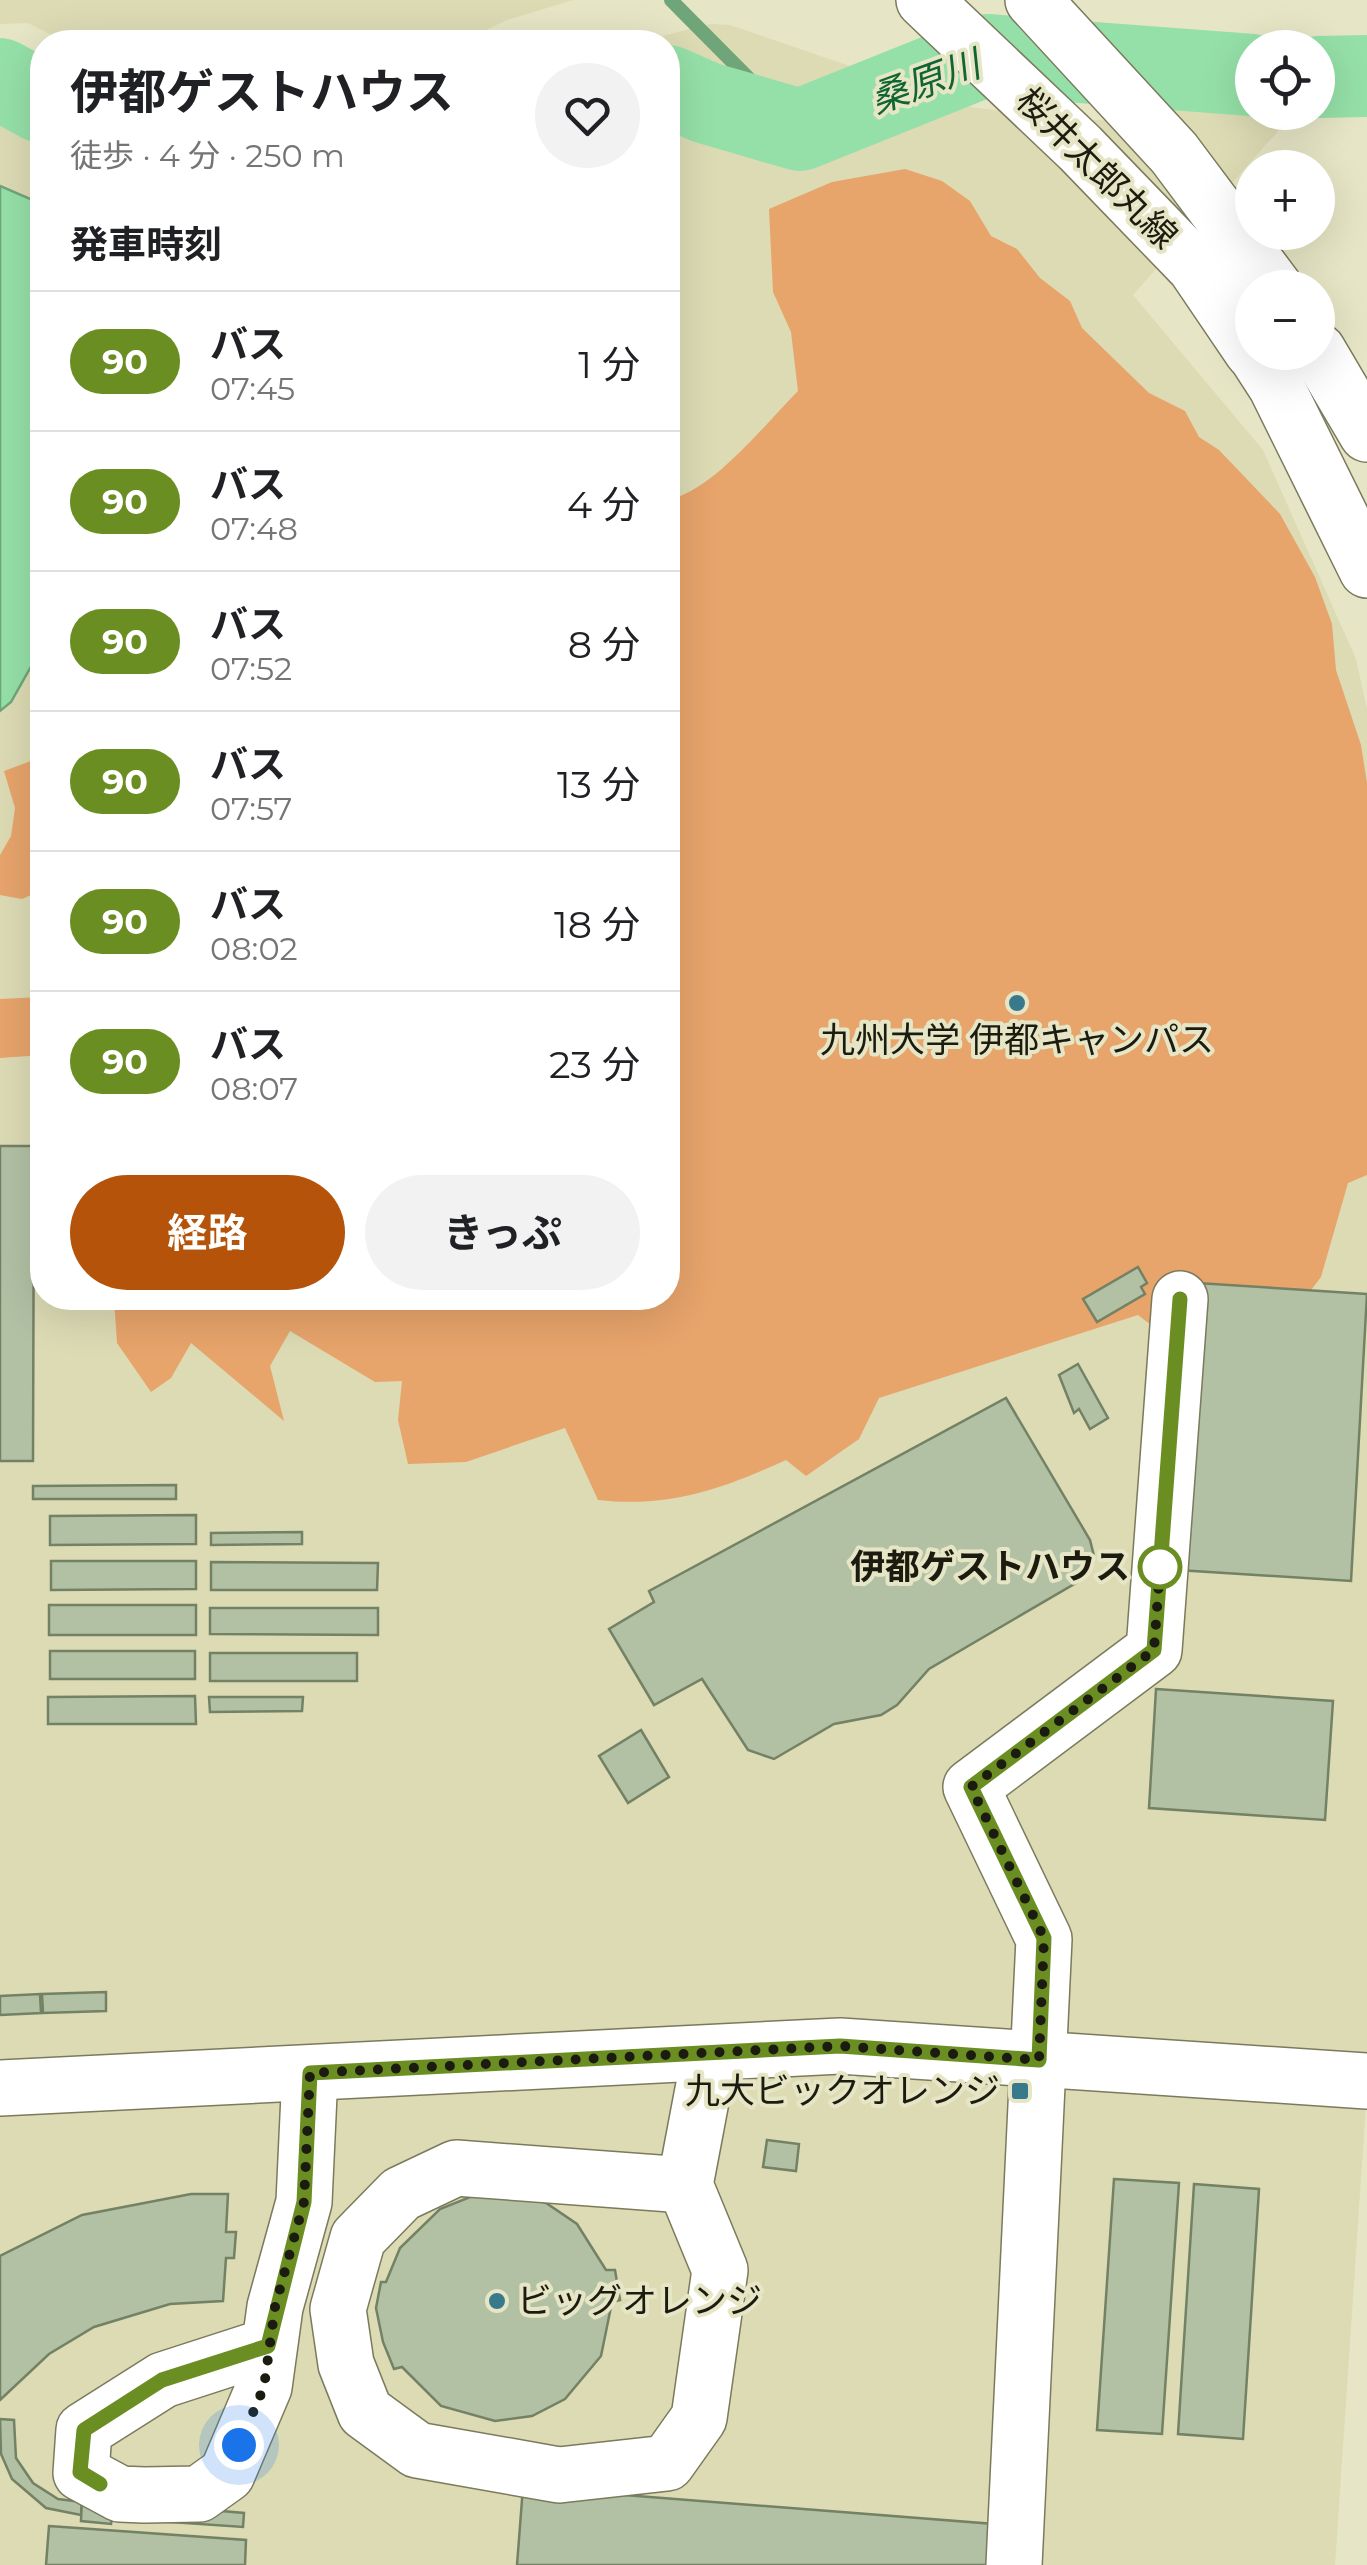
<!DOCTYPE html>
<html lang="ja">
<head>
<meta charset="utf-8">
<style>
	:root { --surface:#fff; --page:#f2f2f2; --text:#202124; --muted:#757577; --line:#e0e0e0; --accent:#b45309 }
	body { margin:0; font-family:Montserrat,"Noto Sans JP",sans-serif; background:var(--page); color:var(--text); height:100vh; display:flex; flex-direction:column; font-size:38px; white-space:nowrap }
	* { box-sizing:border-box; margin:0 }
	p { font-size:32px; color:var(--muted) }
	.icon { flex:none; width:55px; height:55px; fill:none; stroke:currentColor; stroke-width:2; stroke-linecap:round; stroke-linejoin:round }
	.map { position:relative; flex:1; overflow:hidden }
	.panel { position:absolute; left:30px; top:30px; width:650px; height:1280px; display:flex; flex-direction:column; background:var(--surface); border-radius:40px; box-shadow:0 10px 40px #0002 }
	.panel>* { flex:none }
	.badge { padding:0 20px; border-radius:32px; font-size:35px; line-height:65px }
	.buttons { position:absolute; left:1235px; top:30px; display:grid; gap:20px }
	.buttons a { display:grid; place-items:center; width:100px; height:100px; border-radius:50%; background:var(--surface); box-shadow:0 10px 40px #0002; font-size:50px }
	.you { position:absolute; width:50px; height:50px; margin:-25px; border:8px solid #fff; border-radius:50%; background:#1a73e8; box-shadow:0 0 0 15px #1a73e833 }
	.map>.badge { position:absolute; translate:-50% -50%; box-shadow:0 0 0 5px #fff }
	h2 { padding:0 40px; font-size:38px; line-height:90px }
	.round { display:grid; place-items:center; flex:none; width:105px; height:105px; border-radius:52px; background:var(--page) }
	.overview { display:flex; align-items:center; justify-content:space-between; height:170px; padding:0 40px }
	h1 { font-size:48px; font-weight:700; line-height:75px }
	.action { display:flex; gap:20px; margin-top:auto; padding:20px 40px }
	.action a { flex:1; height:115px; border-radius:60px; background:var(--accent); color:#fff; font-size:40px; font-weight:700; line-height:115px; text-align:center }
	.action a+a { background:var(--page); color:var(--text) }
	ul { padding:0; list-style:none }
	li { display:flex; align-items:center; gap:30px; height:140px; padding:0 40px; border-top:2px solid var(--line) }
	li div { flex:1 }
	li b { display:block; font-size:38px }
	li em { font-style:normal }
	li .badge { min-width:110px; font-weight:700; text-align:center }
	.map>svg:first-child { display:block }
	.built { fill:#dcdbb4 }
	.forest { fill:#e7a46b }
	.water { fill:#95e0a8; stroke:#70a57a; stroke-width:2.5 }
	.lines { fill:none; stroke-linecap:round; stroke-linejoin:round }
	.stream { stroke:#70a57a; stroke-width:14 }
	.river { stroke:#95e0a8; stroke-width:82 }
	.building { fill:#b2c1a4; stroke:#738165; stroke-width:2.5 }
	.minor-casing { stroke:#7b7a5d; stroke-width:58 }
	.major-casing { stroke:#7b7a5d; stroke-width:58 }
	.minor { stroke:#fff; stroke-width:55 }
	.major { stroke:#fff; stroke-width:55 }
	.line-casing { stroke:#fff; stroke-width:22 }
	.line { stroke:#6b8e23; stroke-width:15 }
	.walk { stroke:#1b1b0f; stroke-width:10; stroke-dasharray:0 18 }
	.poi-dot { fill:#38798c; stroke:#e6e5c5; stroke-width:4 }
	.stop-dot { fill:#fff; stroke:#6b8e23; stroke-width:5 }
	.labels { text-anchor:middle; stroke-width:8; stroke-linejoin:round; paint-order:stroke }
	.street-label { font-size:35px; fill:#1b1b0f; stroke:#e6e5c5 }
	.poi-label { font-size:35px; fill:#1b1b0f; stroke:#e6e5c5 }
	.stop-label { font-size:35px; font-weight:bold; fill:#1b1b0f; stroke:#e6e5c5; text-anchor:end }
	.water-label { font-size:38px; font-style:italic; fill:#116533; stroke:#e6e5c5 }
</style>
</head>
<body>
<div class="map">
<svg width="1367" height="2565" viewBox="0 0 1367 2565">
	<rect width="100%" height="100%" fill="#e6e5c5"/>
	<!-- built -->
	<g class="built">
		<path d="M0 0H573L507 20 461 42H66L28 23 0 24Z"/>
		<path d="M710 24 730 25 970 107 1074 120H1110L1252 94V112L1294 113 1133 295 1263 450 1356 659 1367 709V2089L1335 2565H0V92H12L42 107V1298H668V42H638Z"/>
	</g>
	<!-- forest -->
	<g class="forest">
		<path d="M905 169 942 181 970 201 991 236 1017 249 1040 278 1070 301 1082 328 1149 393 1185 411 1199 437 1219 450 1280 514 1315 577 1332 624 1336 670 1361 745 1367 783V1175L1348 1183 1321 1277 1298 1307 1181 1348 1138 1315 879 1398 859 1439 806 1476 786 1460C722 1489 670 1508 598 1500L565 1428 466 1462 408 1464 398 1420 402 1381 375 1382 290 1331 270 1366 284 1421 191 1343 171 1378 151 1392 117 1343 114 1298H668V499C709 495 768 421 798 391L791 332 773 292 769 209 832 182Z"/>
		<path d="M31 761 42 771V890L22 899 0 895V855L11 836 15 808 4 771Z"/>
		<path d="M42 997V1055L0 1058V999Z"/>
	</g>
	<!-- water -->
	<path class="water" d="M0 186 42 204V647L11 702 0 711Z"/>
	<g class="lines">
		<!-- stream -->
		<path class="stream" d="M671 0 800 130"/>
		<!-- river -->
		<g class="river">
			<path d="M1318 77 1367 76"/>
			<path d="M0 79 42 102"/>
			<path d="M668 86 707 103 800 130 987 55 1252 75"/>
		</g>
	</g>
	<!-- building -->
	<g class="building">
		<path d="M0 1146H34L33 1461H0Z"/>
		<path d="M1138 1267 1147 1283 1141 1287 1145 1294 1097 1322 1083 1299Z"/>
		<path d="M1197 1283 1367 1294 1351 1581 1178 1570Z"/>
		<path d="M1078 1364 1108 1418 1090 1429 1079 1409 1074 1413 1059 1375Z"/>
		<path d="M1006 1398 1090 1540 1094 1556 1081 1580 929 1669 897 1705 881 1715 834 1724 774 1759 748 1750 702 1679 654 1705 609 1629 654 1602 649 1591Z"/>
		<path d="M176 1485V1499H33V1486Z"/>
		<path d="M196 1515V1544L50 1545V1516Z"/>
		<path d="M302 1532V1544L211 1545V1533Z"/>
		<path d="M51 1561H196V1589L51 1590Z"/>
		<path d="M211 1562 378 1563 377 1590H211Z"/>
		<rect x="49" y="1605" width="147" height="30"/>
		<path d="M210 1608H378V1635L210 1634Z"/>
		<rect x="50" y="1651" width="145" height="28"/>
		<rect x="210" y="1653" width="147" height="28"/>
		<path d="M1156 1689 1333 1701 1325 1820 1149 1808Z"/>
		<path d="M195 1696 196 1724H48V1697Z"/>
		<path d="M209 1697H303L302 1711 210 1712Z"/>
		<path d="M641 1730 669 1777 628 1803 599 1756Z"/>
		<path d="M106 1992V2011L43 2013 42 1994Z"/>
		<path d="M40 1994 41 2013 0 2015V1996Z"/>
		<path d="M767 2140 799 2144 796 2171 763 2167Z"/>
		<path d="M1114 2179 1179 2183 1162 2434 1097 2430Z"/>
		<path d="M1194 2184 1259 2189 1243 2439 1178 2434Z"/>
		<path d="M191 2194H228L226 2232H236L234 2258H226L223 2301 170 2304 94 2327 49 2354 0 2400V2256L82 2215Z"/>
		<path d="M475 2195 529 2197 546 2203 577 2224 606 2270H615L620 2300 612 2302 601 2356 565 2399 532 2416 495 2421 441 2406 402 2367 394 2369 383 2342 376 2308 381 2282H386L400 2248 440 2209Z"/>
		<path d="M0 2419 14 2420 16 2458 33 2483 58 2499 82 2502 81 2515 46 2508 12 2479 1 2454Z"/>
		<path d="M523 2487 994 2524 990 2565H517Z"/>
		<path d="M82 2499 244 2513 243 2527 112 2518 111 2524 81 2521Z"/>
		<path d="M49 2526 246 2540 245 2565H46Z"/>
	</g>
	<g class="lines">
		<defs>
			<g id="minor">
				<path d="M0 2088 840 2046 1367 2081"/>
				<path d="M685 2185 720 2270 699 2418 667 2463 559 2475 417 2450 365 2412 346 2364 338 2309 358 2238 401 2194 456 2168 685 2185 710 2053"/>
				<path d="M268 2346 163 2380 84 2430 81 2473 120 2494 144 2495 199 2494 227 2474 264 2387 275 2307 304 2202 310 2073"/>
				<path d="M1014 2565 1044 1939 971 1787 1154 1650 1180 1299"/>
			</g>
			<g id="major">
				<path d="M924 0 1080 148 1195 267 1252 351"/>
				<path d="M1033 0 1174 153 1275 288"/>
				<path d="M1318 351 1367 434"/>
				<path d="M1254 352 1276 386 1367 570"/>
			</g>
		</defs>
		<!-- minor casing -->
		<use href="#minor" class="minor-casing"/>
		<!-- major casing -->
		<use href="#major" class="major-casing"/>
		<!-- minor -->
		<use href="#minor" class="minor"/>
		<!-- major -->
		<use href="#major" class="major"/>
	</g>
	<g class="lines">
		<defs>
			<path id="line" d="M100 2484 80 2472 84 2430 162 2380 268 2346 304 2202 310 2073 840 2046 1039 2060 1044 1938 971 1787 1154 1650 1180 1299"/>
		</defs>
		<!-- line casing -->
		<use href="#line" class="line-casing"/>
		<!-- line -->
		<use href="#line" class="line"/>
		<!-- walk -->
		<path class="walk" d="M239 2445 264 2387 275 2307 304 2202 310 2073 840 2046 1039 2060 1044 1938 971 1787 1154 1650 1160 1567"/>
	</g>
	<!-- markers -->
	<g class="poi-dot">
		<circle cx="1017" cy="1003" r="10"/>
		<rect x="1010" y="2081" width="20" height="20" rx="5"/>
		<circle cx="497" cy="2301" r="10"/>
	</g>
	<circle class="stop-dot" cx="1160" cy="1567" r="20"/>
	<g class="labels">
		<!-- street labels -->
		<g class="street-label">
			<text transform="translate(1097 168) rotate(45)" y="12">桜井太郎丸線</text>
		</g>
		<!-- poi labels -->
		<g class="poi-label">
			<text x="1017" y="1052">九州大学 伊都キャンパス</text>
			<text x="1000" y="2103" text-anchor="end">九大ビックオレンジ</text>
			<text x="517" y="2313" text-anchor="start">ビッグオレンジ</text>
		</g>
		<!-- stop labels -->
		<g class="stop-label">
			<text x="1130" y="1579">伊都ゲストハウス</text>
		</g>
		<!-- water labels -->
		<g class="water-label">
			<text transform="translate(925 82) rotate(-20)" y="13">桑原川</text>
		</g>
	</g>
</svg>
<div class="buttons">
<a><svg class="icon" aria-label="locate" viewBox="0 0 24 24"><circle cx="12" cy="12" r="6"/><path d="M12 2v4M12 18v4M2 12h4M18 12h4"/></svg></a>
<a>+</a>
<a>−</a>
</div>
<div class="you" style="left:239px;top:2445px"></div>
<section class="panel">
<div class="overview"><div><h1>伊都ゲストハウス</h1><p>徒歩 · 4 分 · 250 m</p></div><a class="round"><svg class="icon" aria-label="heart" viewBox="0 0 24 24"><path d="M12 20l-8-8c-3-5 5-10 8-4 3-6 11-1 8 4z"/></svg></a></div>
<h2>発車時刻</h2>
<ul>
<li><span class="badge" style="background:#6b8e23;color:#fff">90</span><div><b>バス</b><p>07:45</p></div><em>1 分</em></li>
<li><span class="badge" style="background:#6b8e23;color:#fff">90</span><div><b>バス</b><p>07:48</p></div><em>4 分</em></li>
<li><span class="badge" style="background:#6b8e23;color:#fff">90</span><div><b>バス</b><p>07:52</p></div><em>8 分</em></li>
<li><span class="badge" style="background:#6b8e23;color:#fff">90</span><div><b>バス</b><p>07:57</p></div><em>13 分</em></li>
<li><span class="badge" style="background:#6b8e23;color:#fff">90</span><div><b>バス</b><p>08:02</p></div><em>18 分</em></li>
<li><span class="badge" style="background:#6b8e23;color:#fff">90</span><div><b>バス</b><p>08:07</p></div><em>23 分</em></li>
</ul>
<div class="action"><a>経路</a><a>きっぷ</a></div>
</section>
</div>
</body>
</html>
